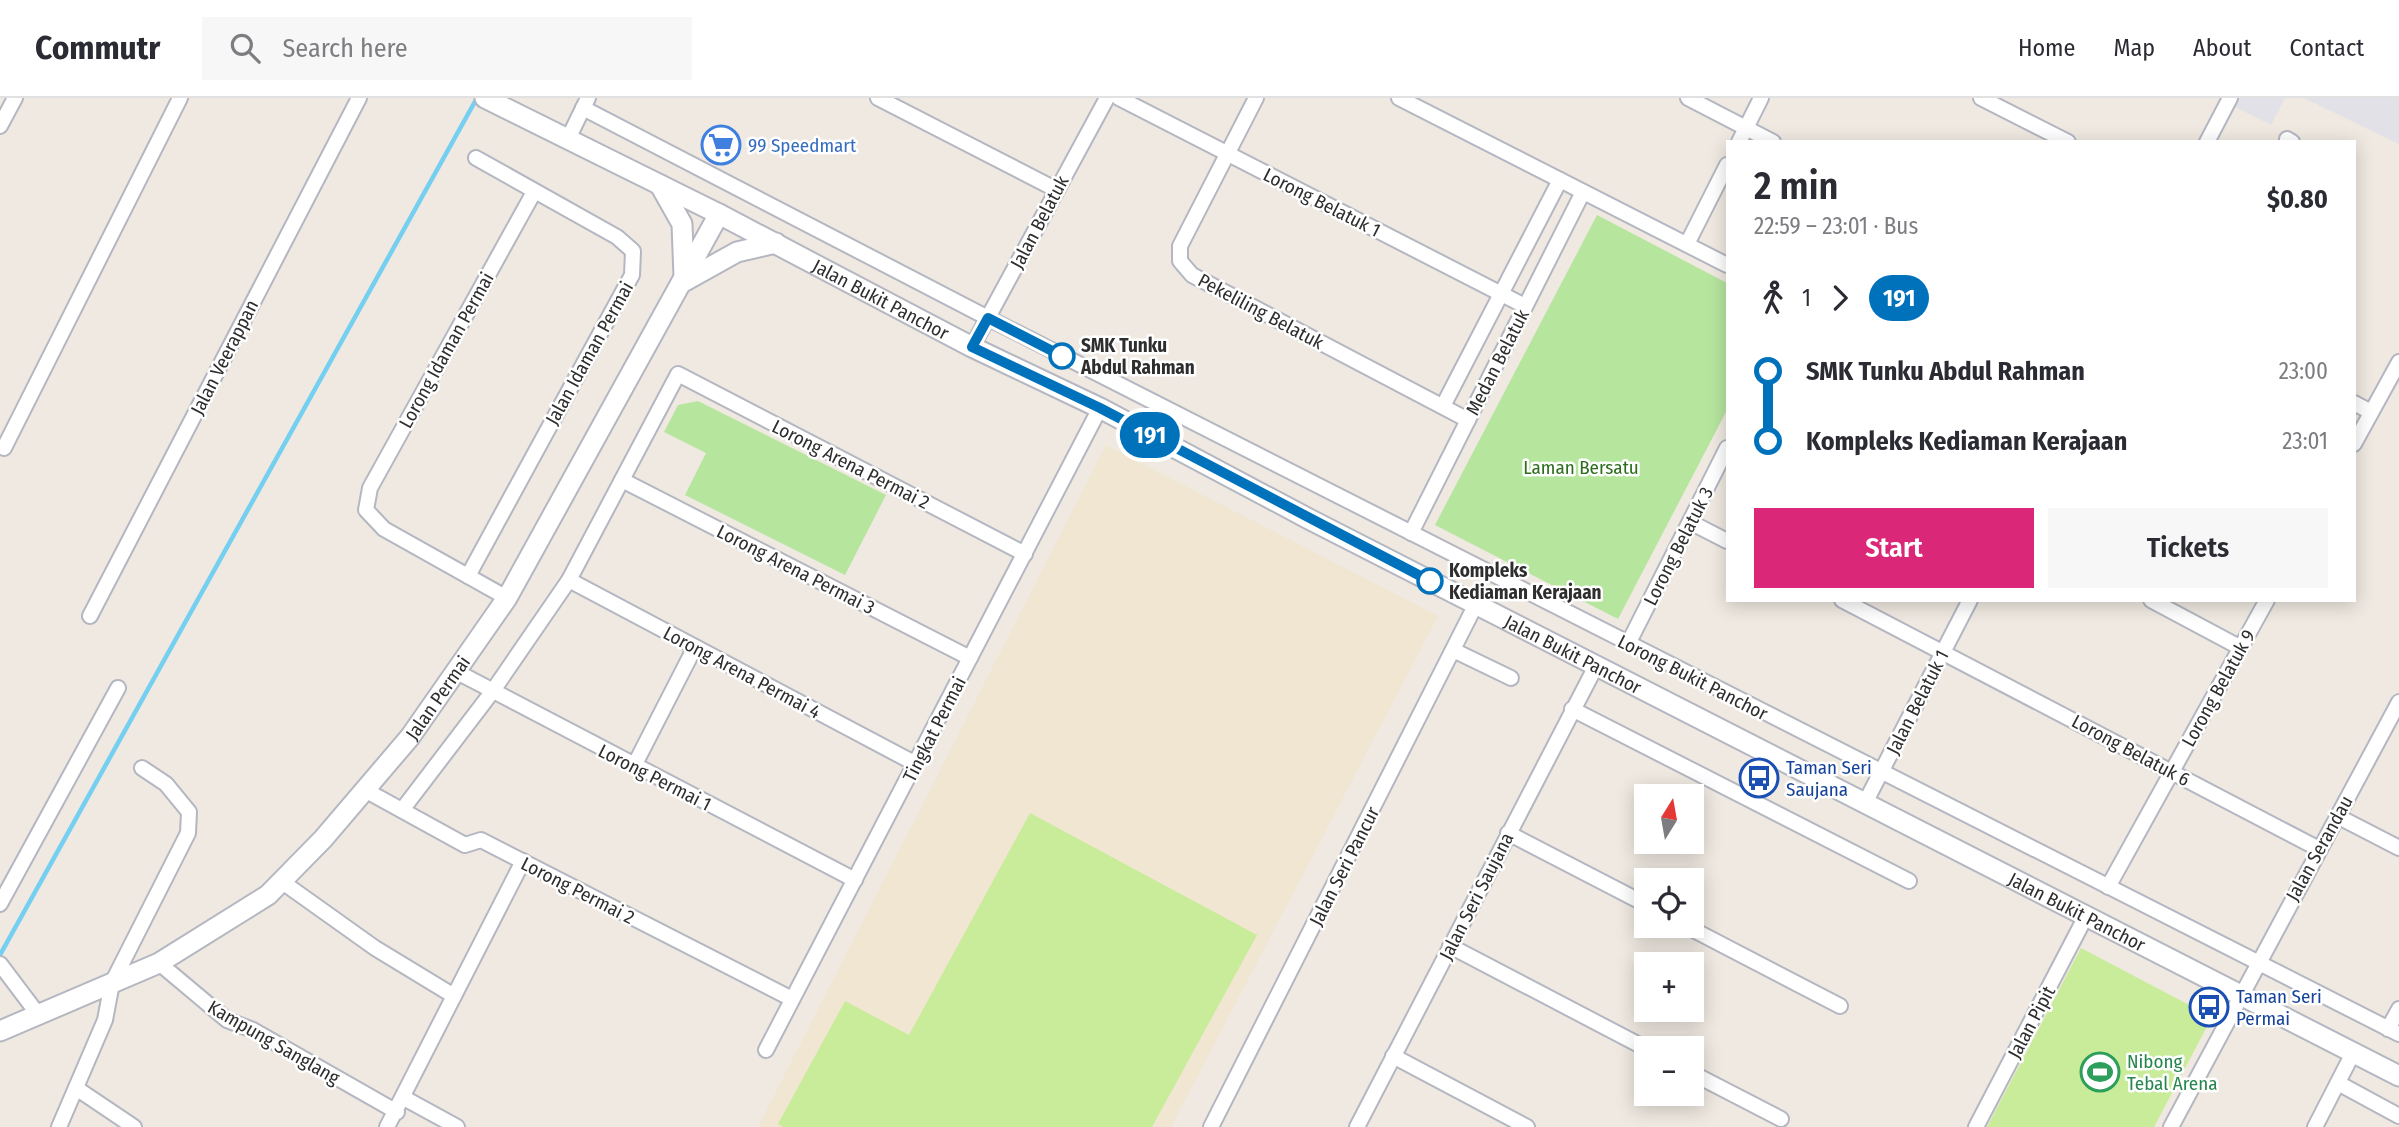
<!DOCTYPE html>
<html lang="en">
<head>
<meta charset="utf-8">
<style>
	:root { --surface:#fff; --page:#f7f7f7; --text:#2b2b33; --muted:#7c7c81; --line:#e1e1e2; --accent:#db2777 }
	body { margin:0; font-family:"Fira Sans Condensed",sans-serif; background:var(--page); color:var(--text); height:100vh; display:flex; flex-direction:column; font-size:26px; white-space:nowrap }
	* { box-sizing:border-box; margin:0 }
	p { font-size:23px; color:var(--muted) }
	.icon { flex:none; width:38px; height:38px; fill:none; stroke:currentColor; stroke-width:2; stroke-linecap:round; stroke-linejoin:round }
	.map { position:relative; flex:1; overflow:hidden }
	.details { position:absolute; left:1726px; top:42px; width:630px; height:462px; display:flex; flex-direction:column; background:var(--surface); border-radius:0px; box-shadow:0 4px 18px #0003 }
	.details>* { flex:none }
	.badge { padding:0 14px; border-radius:23px; font-size:24px; line-height:46px }
	.needle { width:46px; rotate:11deg }
	.fabs { position:absolute; left:1634px; top:686px; display:grid; gap:14px }
	.fabs a { display:grid; place-items:center; width:70px; height:70px; border-radius:0px; background:var(--surface); box-shadow:0 4px 18px #0003; font-size:35px }
	.map>.badge { position:absolute; translate:-50% -50%; box-shadow:0 0 0 4px #fff }
	.legs { display:flex; align-items:center; gap:10px; height:77px; padding:0 28px; font-size:23px }
	.legs p { margin-inline-start:auto }
	.overview { display:flex; align-items:center; justify-content:space-between; height:119px; padding:0 28px }
	h1 { font-size:38px; font-weight:600; line-height:52px }
	.cta { display:flex; gap:14px; margin-top:auto; padding:14px 28px }
	.cta a { flex:1; height:80px; border-radius:0px; background:var(--accent); color:#fff; font-size:28px; font-weight:600; line-height:80px; text-align:center }
	.cta a+a { background:var(--page); color:var(--text) }
	ul { padding:0 28px; list-style:none }
	li { display:flex; align-items:center; gap:24px; height:70px; font-size:26px }
	li i { display:grid; place-items:center; width:10px; height:100%; margin:0 9px; background:currentColor }
	li i::after { content:''; width:18px; height:18px; margin:-9px; border:5px solid; border-radius:50%; background:var(--surface) }
	li p { margin-inline-start:auto }
	li:first-child i { background:linear-gradient(#0000 50%,currentColor 0) }
	li:last-child i { background:linear-gradient(currentColor 50%,#0000 0) }
	header { display:flex; align-items:center; gap:42px; box-sizing:border-box; height:98px; padding:0 35px; background:var(--surface); border-bottom:2px solid var(--line) }
	header strong { font-size:33px }
	nav { display:flex; gap:38px; margin-inline-start:auto; font-size:24px }
	.search { width:490px; height:63px; background:var(--page); display:flex; align-items:center; gap:18px; box-sizing:border-box; padding:0 24px; border-radius:0px; color:var(--muted); font-size:26px }
	.map>svg:first-child { display:block }
	.industrial { fill:#e3e1e8 }
	.education { fill:#f0e6d1 }
	.green { fill:#b6e59e }
	.pitch { fill:#c9ec9a }
	.lines { fill:none; stroke-linecap:round; stroke-linejoin:round }
	.stream { stroke:#75cff0; stroke-width:4.5 }
	.street-casing { stroke:#b4b7c1; stroke-width:18 }
	.secondary-casing { stroke:#b4b7c1; stroke-width:23 }
	.street { stroke:#fff; stroke-width:14 }
	.secondary { stroke:#fff; stroke-width:19 }
	.line-1-casing { stroke:#fff; stroke-width:16 }
	.line-1 { stroke:#0072bc; stroke-width:10 }
	.stop-1-dot { fill:#fff; stroke:#0072bc; stroke-width:3.5 }
	.labels { text-anchor:middle; stroke-width:5; stroke-linejoin:round; paint-order:stroke }
	.shop-label { font-size:19px; fill:#366cbe; stroke:#fff; text-anchor:start }
	.street-label { font-size:19px; fill:#2e2e2e; stroke:#fff }
	.stop-label { font-size:19px; font-weight:bold; fill:#2e2e2e; stroke:#fff; text-anchor:start }
	.park-label { font-size:19px; fill:#2c6e1b; stroke:#fff }
	.transit-label { font-size:19px; fill:#164399; stroke:#fff; text-anchor:start }
	.leisure-label { font-size:19px; fill:#27864d; stroke:#fff; text-anchor:start }
</style>
</head>
<body>
<header>
<strong>Commutr</strong>
<div class="search"><svg class="icon" aria-label="search" viewBox="0 0 24 24"><circle cx="10" cy="10" r="6"/><path d="M15 15l6 6"/></svg>Search here</div>
<nav><a>Home</a><a>Map</a><a>About</a><a>Contact</a></nav>
</header>
<div class="map">
<svg width="2399" height="1029" viewBox="0 0 2399 1029">
	<rect width="100%" height="100%" fill="#efe9e1"/>
	<!-- industrial -->
	<g class="industrial">
		<path d="M2217 0H2285L2271 27Z"/>
		<path d="M2304 0H2399V46Z"/>
	</g>
	<!-- education -->
	<path class="education" d="M1106 347 1438 518 1171 1029H758Z"/>
	<!-- green -->
	<g class="green">
		<path d="M1597 117 1727 185V312L1618 521 1435 427Z"/>
		<path d="M698 303 886 397 845 477 685 397 706 355 664 334 678 307Z"/>
	</g>
	<!-- pitch -->
	<g class="pitch">
		<path d="M1030 715 1257 837 1152 1029H783L778 1026 845 903 909 937Z"/>
		<path d="M2081 850 2212 919 2154 1029H1987Z"/>
	</g>
	<g class="lines">
		<!-- stream -->
		<path class="stream" d="M0 857 477 0"/>
		<defs>
			<g id="street">
				<path d="M878 0 1057 92"/>
				<path d="M1119 0 1525 208"/>
				<path d="M1256 0 1180 148V163L1192 177 1468 322"/>
				<path d="M1399 0 1727 167"/>
				<path d="M1688 0 1773 44"/>
				<path d="M1981 0 2068 44"/>
				<path d="M583 10 988 220 2399 936"/>
				<path d="M0 28 15 0"/>
				<path d="M2287 41 2292 44"/>
				<path d="M567 43 588 0"/>
				<path d="M1739 44 1761 0"/>
				<path d="M2207 44 2230 0"/>
				<path d="M1687 146 1727 67"/>
				<path d="M972 249 1107 0"/>
				<path d="M2354 305 2371 314"/>
				<path d="M1443 308 1560 82"/>
				<path d="M2354 346 2399 264"/>
				<path d="M4 350 180 0"/>
				<path d="M622 382 970 560"/>
				<path d="M1690 424 1727 443"/>
				<path d="M1411 435 1583 94"/>
				<path d="M468 478 632 177 633 153 617 139 476 60"/>
				<path d="M569 482 916 666"/>
				<path d="M507 500 384 431 366 412 370 390 534 94"/>
				<path d="M1842 502 2319 751"/>
				<path d="M2151 502 2241 550"/>
				<path d="M90 518 359 0"/>
				<path d="M1628 546 1727 350"/>
				<path d="M1453 552 1511 580"/>
				<path d="M457 574 855 782"/>
				<path d="M1572 611 1909 783"/>
				<path d="M634 668 695 549"/>
				<path d="M365 692 465 747 481 742 792 901"/>
				<path d="M1865 705 1970 502"/>
				<path d="M402 712 492 594 569 482 678 276 1025 456"/>
				<path d="M2337 718 2399 750"/>
				<path d="M1508 735 1647 807"/>
				<path d="M281 783 375 850 454 898"/>
				<path d="M2108 789 2267 502"/>
				<path d="M0 806 118 590"/>
				<path d="M1686 828 1840 908"/>
				<path d="M1450 848 1647 951"/>
				<path d="M159 865 227 922 253 932 397 1014"/>
				<path d="M0 866 37 915"/>
				<path d="M2388 931 2399 911"/>
				<path d="M766 952 1100 310"/>
				<path d="M1393 958 1527 1029"/>
				<path d="M1692 975 1781 1021"/>
				<path d="M2338 985 2399 1018"/>
				<path d="M76 990 134 1029"/>
				<path d="M404 1000 457 1029"/>
				<path d="M59 1029 105 922 112 885 188 735 189 714 166 686 142 670"/>
				<path d="M387 1029 523 763"/>
				<path d="M1211 1029 1476 506"/>
				<path d="M1357 1029 1596 568"/>
				<path d="M1976 1029 2086 818"/>
				<path d="M2171 1029 2399 604"/>
				<path d="M2315 1029 2353 955"/>
			</g>
			<g id="secondary">
				<path id="s1" d="M485 0 719 116 972 249 1100 310 1307 420 2399 978"/>
				<path d="M660 87 682 126 684 179"/>
				<path d="M685 183 737 154 776 145"/>
				<path id="s2" d="M0 933 159 865 268 797 323 741 410 639 507 500 719 116"/>
			</g>
		</defs>
		<!-- street casing -->
		<use href="#street" class="street-casing"/>
		<!-- secondary casing -->
		<use href="#secondary" class="secondary-casing"/>
		<!-- street -->
		<use href="#street" class="street"/>
		<!-- secondary -->
		<use href="#secondary" class="secondary"/>
	</g>
	<g class="lines">
		<defs>
			<path id="line-1" d="M1062 258 988 220 972 249 1100 310 1430 483"/>
		</defs>
		<!-- line-1 casing -->
		<use href="#line-1" class="line-1-casing"/>
		<!-- line-1 -->
		<use href="#line-1" class="line-1"/>
	</g>
	<!-- icons -->
	<defs>
		<symbol id="supermarket-ring" viewBox="-11 -11 22 22"><circle r="9.5" fill="#fff" stroke="#3f7fe0" stroke-width="1.5"/><path d="M-6-5.5h2.5l.6 2H6L4.5 2H-2.5L-4.4-4H-6ZM-1.5 3.2a1.3 1.3 0 1 0 .1 0ZM3 3.2a1.3 1.3 0 1 0 .1 0Z" fill="#3f7fe0"/></symbol>
		<symbol id="bus-ring" viewBox="-11 -11 22 22"><circle r="9.5" fill="#fff" stroke="#1a4fb4" stroke-width="1.5"/><path d="M-5-6H5V4H4V6H2V4H-2V6H-4V4H-5ZM-3.5-4V0h7V-4ZM-3.5 1.2v1.5H-2V1.2ZM2 1.2v1.5H3.5V1.2Z" fill="#1a4fb4"/></symbol>
		<symbol id="stadium-ring" viewBox="-11 -11 22 22"><circle r="9.5" fill="#fff" stroke="#2e9e5b" stroke-width="1.5"/><path d="M0-5a6.5 5 0 1 0 0 10a6.5 5 0 1 0 0-10ZM-3.5-1.8h7v3.6h-7Z" fill="#2e9e5b"/></symbol>
	</defs>
	<g fill-rule="evenodd">
		<use href="#supermarket-ring" x="699" y="25" width="44" height="44"/>
		<use href="#bus-ring" x="1737" y="658" width="44" height="44"/>
		<use href="#bus-ring" x="2187" y="887" width="44" height="44"/>
		<use href="#stadium-ring" x="2078" y="952" width="44" height="44"/>
	</g>
	<!-- markers -->
	<g class="stop-1-dot">
		<circle cx="1062" cy="258" r="12"/>
		<circle cx="1430" cy="483" r="12"/>
	</g>
	<g class="labels">
		<!-- shop labels -->
		<g class="shop-label">
			<text x="748" y="54">99 Speedmart</text>
		</g>
		<!-- street labels -->
		<g class="street-label">
			<text transform="translate(1322 104) rotate(27)" y="7">Lorong Belatuk 1</text>
			<text transform="translate(1039 124) rotate(-62)" y="7">Jalan Belatuk</text>
			<text dy="7" stroke="none"><textPath href="#s1" startOffset="444">Jalan Bukit Panchor</textPath></text>
			<text transform="translate(1261 213) rotate(28)" y="7">Pekeliling Belatuk</text>
			<text transform="translate(446 252) rotate(-61)" y="7">Lorong Idaman Permai</text>
			<text transform="translate(589 255) rotate(-61)" y="7">Jalan Idaman Permai</text>
			<text transform="translate(224 259) rotate(-63)" y="7">Jalan Veerappan</text>
			<text transform="translate(1497 264) rotate(-63)" y="7">Medan Belatuk</text>
			<text transform="translate(851 366) rotate(27)" y="7">Lorong Arena Permai 2</text>
			<text transform="translate(1678 448) rotate(-63)" y="7">Lorong Belatuk 3</text>
			<text transform="translate(796 471) rotate(27)" y="7">Lorong Arena Permai 3</text>
			<text dy="7" stroke="none"><textPath href="#s1" startOffset="1222">Jalan Bukit Panchor</textPath></text>
			<text transform="translate(742 574) rotate(28)" y="7">Lorong Arena Permai 4</text>
			<text transform="translate(1693 579) rotate(27)" y="7">Lorong Bukit Panchor</text>
			<text transform="translate(2218 590) rotate(-61)" y="7">Lorong Belatuk 9</text>
			<text dy="7" stroke="none"><textPath href="#s2" startOffset="562">Jalan Permai</textPath></text>
			<text transform="translate(1917 604) rotate(-63)" y="7">Jalan Belatuk 1</text>
			<text transform="translate(934 631) rotate(-63)" y="7">Tingkat Permai</text>
			<text transform="translate(2131 652) rotate(28)" y="7">Lorong Belatuk 6</text>
			<text transform="translate(655 679) rotate(27)" y="7">Lorong Permai 1</text>
			<text transform="translate(2319 750) rotate(-61)" y="7">Jalan Serandau</text>
			<text transform="translate(1344 768) rotate(-63)" y="7">Jalan Seri Pancur</text>
			<text transform="translate(578 792) rotate(27)" y="7">Lorong Permai 2</text>
			<text transform="translate(1476 798) rotate(-63)" y="7">Jalan Seri Saujana</text>
			<text dy="7" stroke="none"><textPath href="#s1" startOffset="1788">Jalan Bukit Panchor</textPath></text>
			<text transform="translate(2031 924) rotate(-62)" y="7">Jalan Pipit</text>
			<text transform="translate(274 944) rotate(30)" y="7">Kampung Sanglang</text>
		</g>
		<!-- stop labels -->
		<g class="stop-label">
			<text x="1081" y="254">SMK Tunku<tspan x="1081" dy="22">Abdul Rahman</tspan></text>
			<text x="1449" y="479">Kompleks<tspan x="1449" dy="22">Kediaman Kerajaan</tspan></text>
		</g>
		<!-- park labels -->
		<g class="park-label">
			<text x="1581" y="376">Laman Bersatu</text>
		</g>
		<!-- transit labels -->
		<g class="transit-label">
			<text x="1786" y="676">Taman Seri<tspan x="1786" dy="22">Saujana</tspan></text>
			<text x="2236" y="905">Taman Seri<tspan x="2236" dy="22">Permai</tspan></text>
		</g>
		<!-- leisure labels -->
		<g class="leisure-label">
			<text x="2127" y="970">Nibong<tspan x="2127" dy="22">Tebal Arena</tspan></text>
		</g>
	</g>
</svg>
<div class="fabs">
<a><svg class="needle" viewBox="-14 -14 28 28"><path d="M0-13l5 13h-10z" fill="#e53935"/><path d="M0 13l5-13h-10z" fill="#7c7c81"/></svg></a>
<a><svg class="icon" aria-label="locate" viewBox="0 0 24 24"><circle cx="12" cy="12" r="6"/><path d="M12 2v4M12 18v4M2 12h4M18 12h4"/></svg></a>
<a>+</a>
<a>−</a>
</div>
<b class="badge" style="left:1150px;top:337px;background:#0072bc;color:#fff">191</b>
<section class="details">
<div class="overview"><div><h1>2 min</h1><p>22:59 – 23:01 · Bus</p></div><b>$0.80</b></div>
<div class="legs"><svg class="icon" aria-label="walk" viewBox="0 0 24 24"><circle cx="13" cy="4" r="2"/><path d="M13 8l-2 6 4 7M11 14l-3 7M7 12l3-4h3l4 4"/></svg>1<svg class="icon" aria-label="forward" viewBox="0 0 24 24"><path d="M9 5l7 7-7 7"/></svg><b class="badge" style="background:#0072bc;color:#fff">191</b></div>
<ul>
<li><i style="color:#0072bc"></i><b>SMK Tunku Abdul Rahman</b><p>23:00</p></li>
<li><i style="color:#0072bc"></i><b>Kompleks Kediaman Kerajaan</b><p>23:01</p></li>
</ul>
<div class="cta"><a>Start</a><a>Tickets</a></div>
</section>
</div>
</body>
</html>
